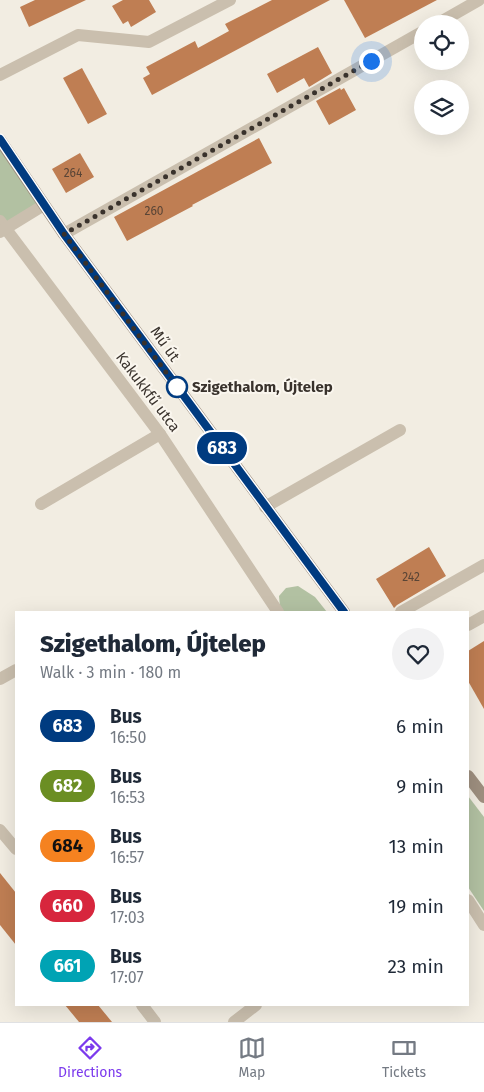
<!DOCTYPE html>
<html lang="en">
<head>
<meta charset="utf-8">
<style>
	:root { --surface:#fff; --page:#f2f2f3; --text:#1f2937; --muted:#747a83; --line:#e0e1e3; --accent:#7c3aed }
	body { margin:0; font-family:"Fira Sans",sans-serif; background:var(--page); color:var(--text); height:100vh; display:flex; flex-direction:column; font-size:19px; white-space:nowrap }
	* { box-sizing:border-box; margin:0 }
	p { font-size:16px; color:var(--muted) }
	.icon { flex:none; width:28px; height:28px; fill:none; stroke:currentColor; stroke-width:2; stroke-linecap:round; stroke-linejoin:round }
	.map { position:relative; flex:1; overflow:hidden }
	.drawer { position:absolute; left:15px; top:611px; width:454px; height:395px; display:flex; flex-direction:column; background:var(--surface); border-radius:0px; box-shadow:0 5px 20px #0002 }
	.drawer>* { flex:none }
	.badge { padding:0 10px; border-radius:16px; font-size:18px; line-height:32px }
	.fabs { position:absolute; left:414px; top:15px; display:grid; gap:10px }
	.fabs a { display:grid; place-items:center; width:55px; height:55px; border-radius:50%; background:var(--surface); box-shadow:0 5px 20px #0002; font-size:25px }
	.you { position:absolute; width:25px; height:25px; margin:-12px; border:4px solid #fff; border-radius:50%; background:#1a73e8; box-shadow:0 0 0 8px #1a73e833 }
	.map>.badge { position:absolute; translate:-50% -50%; box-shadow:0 0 0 2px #fff }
	.round { display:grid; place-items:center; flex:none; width:52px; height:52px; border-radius:26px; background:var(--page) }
	.overview { display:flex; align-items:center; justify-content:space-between; height:85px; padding:0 25px }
	h1 { font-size:24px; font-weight:800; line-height:38px }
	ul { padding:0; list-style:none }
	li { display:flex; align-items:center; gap:15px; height:60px; padding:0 25px }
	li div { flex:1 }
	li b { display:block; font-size:19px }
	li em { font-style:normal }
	li .badge { min-width:55px; font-weight:700; text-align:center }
	.tabs { display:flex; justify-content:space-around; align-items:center; height:70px; border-top:1px solid var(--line); background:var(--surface); font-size:14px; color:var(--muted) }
	.tabs a { display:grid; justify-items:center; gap:2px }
	.tabs .on { color:var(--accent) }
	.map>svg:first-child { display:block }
	.green { fill:#b2c1a2 }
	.building { fill:#bf7e53 }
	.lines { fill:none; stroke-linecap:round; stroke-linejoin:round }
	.lane { stroke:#cabfae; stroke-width:12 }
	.street { stroke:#cabfae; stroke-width:12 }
	.secondary { stroke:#9e8f7f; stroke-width:12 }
	.line-casing { stroke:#fff; stroke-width:11 }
	.line { stroke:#003b80; stroke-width:8 }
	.walk { stroke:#39322c; stroke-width:5; stroke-dasharray:0 9 }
	.stop-dot { fill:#fff; stroke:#003b80; stroke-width:2.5 }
	.labels { text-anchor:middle; stroke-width:4; stroke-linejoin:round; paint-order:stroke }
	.number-label { font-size:12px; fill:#5a4536 }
	.street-label { font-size:15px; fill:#39322c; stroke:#faf6ee }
	.stop-label { font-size:15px; font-weight:bold; fill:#39322c; stroke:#faf6ee; text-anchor:start }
</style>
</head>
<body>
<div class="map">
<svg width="484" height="1022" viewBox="0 0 484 1022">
	<rect width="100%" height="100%" fill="#f2ede2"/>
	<!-- green -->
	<g class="green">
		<path d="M0 140 44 205 5 229 0 221Z"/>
		<path d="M298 586 315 597 327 612H284L280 607 279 596 286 588Z"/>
		<path d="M468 796 484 817V911L468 887Z"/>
	</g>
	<!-- building -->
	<g class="building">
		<path d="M35 0H86L29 27 20 7Z"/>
		<path d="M123 0H149L156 12 131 27 128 21 123 24 112 6Z"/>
		<path d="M272 0H330L152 95 143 78 150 74 146 67 195 41 198 48 229 31 225 24Z"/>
		<path d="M344 0H437L365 38Z"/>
		<path d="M318 47 332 73 309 87 304 78 277 93 267 74Z"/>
		<path d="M82 68 107 114 88 124 63 78Z"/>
		<path d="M340 88 341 90 344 88 356 110 329 125 316 101Z"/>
		<path d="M259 138 272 163 192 205 193 206 127 241 114 217Z"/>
		<path d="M80 153 94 177 66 193 52 169Z"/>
		<path d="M429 547 446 576 397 605 394 608 376 579Z"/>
		<path d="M484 641V709L468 681V651Z"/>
		<path d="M0 873 16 893V945L0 925Z"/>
		<path d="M65 1005H98L112 1022H79Z"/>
	</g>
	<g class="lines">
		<!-- lane -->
		<g class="lane">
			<path d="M265 507 400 430"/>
			<path d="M401 612 484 565"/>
			<path d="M468 625 484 616"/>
		</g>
		<!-- street -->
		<g class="street">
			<path d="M437 24 479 0"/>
			<path d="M0 75 78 35 149 42 230 0"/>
			<path d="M0 221 160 434 278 612"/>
			<path d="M0 232 44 205"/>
			<path d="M64 234 422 32"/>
			<path d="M41 504 160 434"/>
			<path d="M0 679 16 670"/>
			<path d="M0 830 16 849"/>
			<path d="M468 900 484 925"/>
			<path d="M142 1005 155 1022"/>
			<path d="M234 1022 256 1005"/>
		</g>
		<!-- secondary -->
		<g class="secondary">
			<path d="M0 140 64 234 344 612"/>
			<path d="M468 776 484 797"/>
		</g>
	</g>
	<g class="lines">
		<defs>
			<path id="line" d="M0 139 64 234 344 612"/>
		</defs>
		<!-- line casing -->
		<use href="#line" class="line-casing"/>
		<!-- line -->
		<use href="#line" class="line"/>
		<!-- walk -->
		<path class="walk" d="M177 387 182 394 64 234 371 61"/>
	</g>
	<!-- markers -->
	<circle class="stop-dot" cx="177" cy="387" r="10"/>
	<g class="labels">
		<!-- number labels -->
		<g class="number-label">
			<text x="73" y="177">264</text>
			<text x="154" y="215">260</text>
			<text x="411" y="581">242</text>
		</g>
		<!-- street labels -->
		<g class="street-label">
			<text transform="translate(165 344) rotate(54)" y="5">Mű út</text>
			<text transform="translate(148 392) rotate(53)" y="5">Kakukkfű utca</text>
		</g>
		<!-- stop labels -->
		<g class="stop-label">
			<text x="192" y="392">Szigethalom, Újtelep</text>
		</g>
	</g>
</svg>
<div class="fabs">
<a><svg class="icon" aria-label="locate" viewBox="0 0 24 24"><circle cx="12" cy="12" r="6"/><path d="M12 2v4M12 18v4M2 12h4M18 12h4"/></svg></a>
<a><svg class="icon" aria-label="layers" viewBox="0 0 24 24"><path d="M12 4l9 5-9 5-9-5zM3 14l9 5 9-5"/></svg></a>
</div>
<div class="you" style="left:371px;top:61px"></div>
<b class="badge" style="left:222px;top:448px;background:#003b80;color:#fff">683</b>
<section class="drawer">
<div class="overview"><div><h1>Szigethalom, Újtelep</h1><p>Walk · 3 min · 180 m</p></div><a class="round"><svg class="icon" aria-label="heart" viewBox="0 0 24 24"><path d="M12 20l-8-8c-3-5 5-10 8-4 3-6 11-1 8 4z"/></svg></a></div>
<ul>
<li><span class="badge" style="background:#003b80;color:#fff">683</span><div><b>Bus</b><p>16:50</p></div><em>6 min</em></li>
<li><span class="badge" style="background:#6b8e23;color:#fff">682</span><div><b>Bus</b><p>16:53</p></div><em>9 min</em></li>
<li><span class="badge" style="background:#f58220;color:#111">684</span><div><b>Bus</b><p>16:57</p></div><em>13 min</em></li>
<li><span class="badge" style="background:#d7263d;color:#fff">660</span><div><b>Bus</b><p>17:03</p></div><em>19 min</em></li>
<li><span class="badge" style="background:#00a3b4;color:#fff">661</span><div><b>Bus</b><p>17:07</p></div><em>23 min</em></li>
</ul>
</section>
</div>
<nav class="tabs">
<a class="on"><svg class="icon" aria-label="directions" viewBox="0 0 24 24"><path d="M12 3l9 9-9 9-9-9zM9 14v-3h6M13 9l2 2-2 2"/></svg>Directions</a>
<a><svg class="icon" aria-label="map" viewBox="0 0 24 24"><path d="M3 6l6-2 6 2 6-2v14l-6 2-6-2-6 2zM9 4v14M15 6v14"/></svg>Map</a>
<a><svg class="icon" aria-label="tickets" viewBox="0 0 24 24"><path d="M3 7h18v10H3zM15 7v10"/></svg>Tickets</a>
</nav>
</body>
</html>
